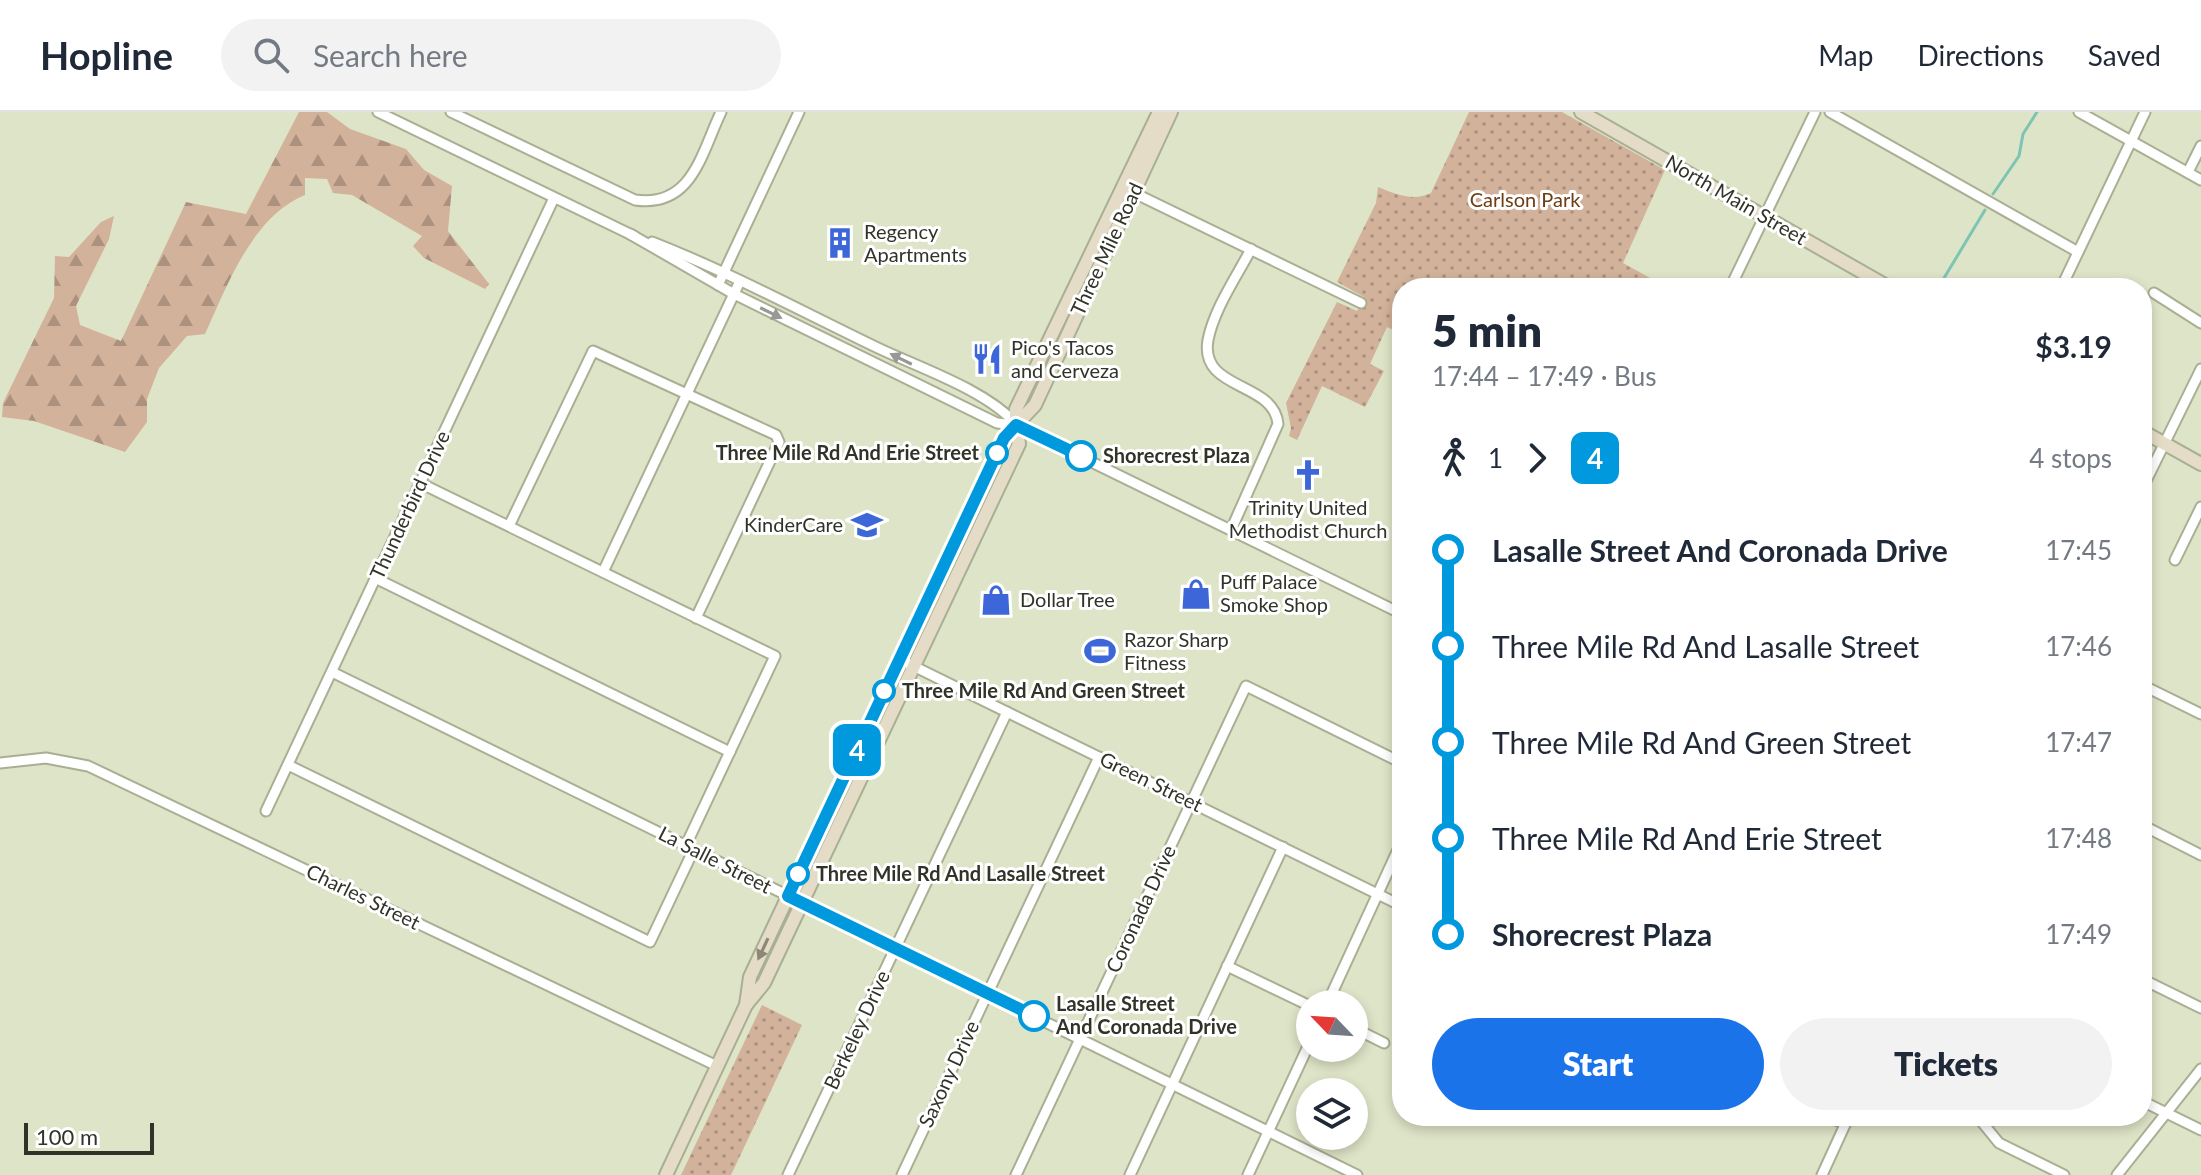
<!DOCTYPE html>
<html lang="en">
<head>
<meta charset="utf-8">
<style>
	:root { --surface:#fff; --page:#f2f2f3; --text:#1f2937; --muted:#747a83; --line:#e0e1e3; --accent:#1a73e8 }
	body { margin:0; font-family:Lato,sans-serif; background:var(--page); color:var(--text); height:100vh; display:flex; flex-direction:column; font-size:30px; white-space:nowrap }
	* { box-sizing:border-box; margin:0 }
	p { font-size:26px; color:var(--muted) }
	.icon { flex:none; width:44px; height:44px; fill:none; stroke:currentColor; stroke-width:2; stroke-linecap:round; stroke-linejoin:round }
	.map { position:relative; flex:1; overflow:hidden }
	.panel { position:absolute; left:1392px; top:166px; width:760px; height:848px; display:flex; flex-direction:column; background:var(--surface); border-radius:32px; box-shadow:0 4px 12px #0003 }
	.panel>* { flex:none }
	.badge { padding:0 16px; border-radius:12px; font-size:28px; line-height:52px }
	.needle { width:52px; rotate:295deg }
	.fabs { position:absolute; left:1296px; top:878px; display:grid; gap:16px }
	.fabs a { display:grid; place-items:center; width:72px; height:72px; border-radius:50%; background:var(--surface); box-shadow:0 4px 12px #0003; font-size:40px }
	.scale { position:absolute; left:24px; bottom:20px; width:130px; box-sizing:border-box; padding-left:8px; border:4px solid #313328; border-top:0; font-size:22px; line-height:28px; white-space:nowrap; color:#313328; -webkit-text-stroke:6px #fff; paint-order:stroke }
	.map>.badge { position:absolute; translate:-50% -50%; box-shadow:0 0 0 4px #fff }
	.legs { display:flex; align-items:center; gap:12px; height:88px; padding:0 40px; font-size:26px }
	.legs p { margin-inline-start:auto }
	.summary { display:flex; align-items:center; justify-content:space-between; height:136px; padding:0 40px }
	h1 { font-size:44px; font-weight:800; line-height:60px }
	.button { display:flex; gap:16px; margin-top:auto; padding:16px 40px }
	.button a { flex:1; height:92px; border-radius:48px; background:var(--accent); color:#fff; font-size:32px; font-weight:800; line-height:92px; text-align:center }
	.button a+a { background:var(--page); color:var(--text) }
	ul { padding:0 40px; list-style:none }
	li { display:flex; align-items:center; gap:28px; height:96px; font-size:30px }
	li i { display:grid; place-items:center; width:12px; height:100%; margin:0 10px; background:currentColor }
	li i::after { content:''; width:20px; height:20px; margin:-10px; border:6px solid; border-radius:50%; background:var(--surface) }
	li p { margin-inline-start:auto }
	li:first-child i { background:linear-gradient(#0000 50%,currentColor 0) }
	li:last-child i { background:linear-gradient(currentColor 50%,#0000 0) }
	header { display:flex; align-items:center; gap:48px; box-sizing:border-box; height:112px; padding:0 40px; background:var(--surface); border-bottom:2px solid var(--line) }
	header strong { font-size:38px }
	nav { display:flex; gap:44px; margin-inline-start:auto; font-size:28px }
	.search { width:560px; height:72px; background:var(--page); display:flex; align-items:center; gap:20px; box-sizing:border-box; padding:0 28px; border-radius:44px; color:var(--muted); font-size:30px }
	.map>svg:first-child { display:block }
	.grass { fill:url(#grass-dots) }
	.forest { fill:url(#forest-firs) }
	.lines { fill:none; stroke-linecap:round; stroke-linejoin:round }
	.stream { stroke:#7cc5b3; stroke-width:3 }
	.street-casing { stroke:#a9af93; stroke-width:13 }
	.secondary-casing { stroke:#a9af93; stroke-width:16 }
	.street { stroke:#fff; stroke-width:9 }
	.secondary { stroke:#e5dcc7; stroke-width:12 }
	.oneway { fill:#989994 }
	.oneway2 { fill:#8b8878 }
	.line-1-casing { stroke:#fff; stroke-width:18 }
	.line-1 { stroke:#09d; stroke-width:12 }
	.stop-1-dot { fill:#fff; stroke:#09d; stroke-width:4 }
	.labels { text-anchor:middle; stroke-width:6; stroke-linejoin:round; paint-order:stroke }
	.park-label { font-size:20px; fill:#6d3d13; stroke:#fff }
	.street-label { font-size:20px; fill:#313328; stroke:#fff }
	.poi-label { font-size:20px; fill:#313328; stroke:#fff; text-anchor:start }
	.stop-label { font-size:20px; font-weight:bold; fill:#313328; stroke:#fff; text-anchor:start }
</style>
</head>
<body>
<header>
<strong>Hopline</strong>
<div class="search"><svg class="icon" aria-label="search" viewBox="0 0 24 24"><circle cx="10" cy="10" r="6"/><path d="M15 15l6 6"/></svg>Search here</div>
<nav><a>Map</a><a>Directions</a><a>Saved</a></nav>
</header>
<div class="map">
<svg width="2201" height="1063" viewBox="0 0 2201 1063">
	<defs>
		<pattern id="grass-dots" width="8" height="8" patternUnits="userSpaceOnUse" patternTransform="scale(2)"><rect width="8" height="8" fill="#d2b29a"/><path d="M2 2h.1M6 6h.1" fill="none" stroke="#ab917e" stroke-width="1.8" stroke-linecap="round"/></pattern>
		<pattern id="forest-firs" width="22" height="20" patternUnits="userSpaceOnUse" patternTransform="scale(2)"><rect width="22" height="20" fill="#d2b29a"/><path d="M5 1l3.5 6h-7zM16 11l3.5 6h-7z" fill="#ab917e"/></pattern>
	</defs>
	<rect width="100%" height="100%" fill="#dee4c7"/>
	<!-- grass -->
	<g class="grass">
		<path d="M1469 0H1562L1665 58 1623 151 1661 172 1659 176H1402V222L1387 215 1370 252 1384 259 1365 295 1322 274 1297 328 1289 324 1291 316 1286 291 1337 190 1357 199 1364 185 1337 170 1376 91 1378 75C1395 82 1413 90 1431 81Z"/>
		<path d="M762 893 802 913 731 1063H681Z"/>
	</g>
	<!-- forest -->
	<path class="forest" d="M299 0H327L350 17 406 37 424 58 452 74 448 119 489 172 485 177 424 146 413 134 422 124 352 83 333 81 327 67 305 66V83C252 105 228 172 205 222L187 224 159 256 147 287V310L125 340 34 309 2 305 3 291 54 186 55 144 69 145 101 110 114 104 109 127 76 194 80 213 121 229 186 90 246 102Z"/>
	<g class="lines">
		<!-- stream -->
		<g class="stream">
			<path d="M1993 82 2019 44 2023 22 2037 0"/>
			<path d="M1938 176 1985 98"/>
		</g>
		<defs>
			<g id="street">
				<path d="M378 0 634 124"/>
				<path d="M451 0 635 88C692 96 701 42 721 0"/>
				<path d="M1830 0 2078 140"/>
				<path d="M2079 0 2201 68"/>
				<path d="M2188 60 2201 34"/>
				<path d="M1130 79 1361 191"/>
				<path d="M630 122 734 182 997 311 1016 313 1402 502"/>
				<path d="M652 130C729 160 803 200 878 236 920 256 986 278 1016 312"/>
				<path d="M718 173 799 0"/>
				<path d="M1730 176 1815 0"/>
				<path d="M2061 176 2145 0"/>
				<path d="M2154 181 2201 211"/>
				<path d="M420 371 775 544 686 733"/>
				<path d="M2142 377 2201 257"/>
				<path d="M509 414 593 239 776 323 779 330 696 506"/>
				<path d="M1231 418 1278 312C1274 269 1199 279 1208 228 1214 197 1237 164 1251 137"/>
				<path d="M2175 448 2201 395"/>
				<path d="M603 460 740 169"/>
				<path d="M375 466 730 640"/>
				<path d="M899 547 1402 794"/>
				<path d="M332 560 1357 1063"/>
				<path d="M2142 573 2201 602"/>
				<path d="M0 651 46 646 88 654 717 954"/>
				<path d="M288 653 650 830 694 737"/>
				<path d="M266 699 554 86"/>
				<path d="M2142 713 2201 743"/>
				<path d="M1227 854 1310 894"/>
				<path d="M2142 867 2201 896"/>
				<path d="M1327 892 1402 729"/>
				<path d="M1354 916 1384 931"/>
				<path d="M2142 989 2201 1018"/>
				<path d="M1828 1004 1845 1012"/>
				<path d="M1977 1004 1999 1031 2064 1063"/>
				<path d="M788 1063 1007 600"/>
				<path d="M902 1063 1099 645"/>
				<path d="M1016 1063 1246 574 1402 651"/>
				<path d="M1130 1063 1283 735"/>
				<path d="M1248 1063 1310 930"/>
				<path d="M1822 1063 1849 1004"/>
				<path d="M2117 1063 2201 957"/>
			</g>
			<g id="secondary">
				<path d="M1159 0 1016 297V313L1035 293 1171 0"/>
				<path d="M1581 0 1890 176"/>
				<path d="M2142 319 2201 352"/>
				<path d="M746 893 764 871 1019 332 1016 313"/>
				<path d="M666 1063 746 893 750 865 1004 326 1016 313"/>
			</g>
		</defs>
		<!-- street casing -->
		<use href="#street" class="street-casing"/>
		<!-- secondary casing -->
		<use href="#secondary" class="secondary-casing"/>
		<!-- street -->
		<use href="#street" class="street"/>
		<!-- secondary -->
		<use href="#secondary" class="secondary"/>
	</g>
	<!-- one-way arrows -->
	<defs><path id="oneway-solid" d="M-6-.8H1V-3.2L6.5 0L1 3.2V.8H-6Z" transform="scale(2)"/></defs>
	<g class="oneway">
		<use href="#oneway-solid" transform="translate(771 201) rotate(26)"/>
		<use href="#oneway-solid" transform="translate(901 247) rotate(-154)"/>
	</g>
	<use class="oneway2" href="#oneway-solid" transform="translate(763 837) rotate(115)"/>
	<g class="lines">
		<defs>
			<path id="line-1" d="M1034 904 788 784 1004 326 1016 313 1081 344"/>
		</defs>
		<!-- line-1 casing -->
		<use href="#line-1" class="line-1-casing"/>
		<!-- line-1 -->
		<use href="#line-1" class="line-1"/>
	</g>
	<!-- icons -->
	<defs>
		<symbol id="building-bare" viewBox="-9 -9 18 18"><path d="M-4-6H4V6H1V3H-1V6H-4ZM-2.5-4.3h1.7v1.8h-1.7ZM.8-4.3h1.7v1.8H.8ZM-2.5-1h1.7V.8h-1.7ZM.8-1h1.7V.8H.8Z" fill="#3d67d8" stroke="#fff" stroke-width="2.5" paint-order="stroke"/></symbol>
		<symbol id="restaurant-bare" viewBox="-9 -9 18 18"><path d="M-5-6h1v4h1v-4h1v4h1v-4h1v5L-1.5 .5V6h-2V.5L-5-1ZM5-6V6H3V1.5H1.5Q1.5-4 5-6Z" fill="#3d67d8" stroke="#fff" stroke-width="2.5" paint-order="stroke"/></symbol>
		<symbol id="church-bare" viewBox="-9 -9 18 18"><path d="M-1.2-6h2.4v3.5h3.3v2.4h-3.3V6h-2.4V-.1h-3.3v-2.4h3.3Z" fill="#3d67d8" stroke="#fff" stroke-width="2.5" paint-order="stroke"/></symbol>
		<symbol id="school-bare" viewBox="-9 -9 18 18"><path d="M0-5L7-2L0 1L-7-2ZM-4 1L0 2.5L4 1V4Q0 6-4 4Z" fill="#3d67d8" stroke="#fff" stroke-width="2.5" paint-order="stroke"/></symbol>
		<symbol id="shop-bare" viewBox="-9 -9 18 18"><path d="M-5-2.5h2.3a2.7 3.5 0 0 1 5.4 0H5L5.5 6h-11ZM-1.5-2.5h3a1.5 2.3 0 0 0-3 0Z" fill="#3d67d8" stroke="#fff" stroke-width="2.5" paint-order="stroke"/></symbol>
		<symbol id="stadium-bare" viewBox="-9 -9 18 18"><path d="M0-5a6.5 5 0 1 0 0 10a6.5 5 0 1 0 0-10ZM-3.5-1.8h7v3.6h-7Z" fill="#3d67d8" stroke="#fff" stroke-width="2.5" paint-order="stroke"/></symbol>
	</defs>
	<g fill-rule="evenodd">
		<use href="#building-bare" x="818" y="109" width="44" height="44"/>
		<use href="#restaurant-bare" x="965" y="225" width="44" height="44"/>
		<use href="#church-bare" x="1286" y="341" width="44" height="44"/>
		<use href="#school-bare" x="845" y="391" width="44" height="44"/>
		<use href="#shop-bare" x="1174" y="460" width="44" height="44"/>
		<use href="#shop-bare" x="974" y="466" width="44" height="44"/>
		<use href="#stadium-bare" x="1078" y="517" width="44" height="44"/>
	</g>
	<!-- markers -->
	<g class="stop-1-dot">
		<circle cx="997" cy="341" r="10"/>
		<circle cx="1081" cy="344" r="14"/>
		<circle cx="884" cy="579" r="10"/>
		<circle cx="798" cy="762" r="10"/>
		<circle cx="1034" cy="904" r="14"/>
	</g>
	<g class="labels">
		<!-- park labels -->
		<g class="park-label">
			<text x="1525" y="95">Carlson Park</text>
		</g>
		<!-- street labels -->
		<g class="street-label">
			<text transform="translate(1736 88) rotate(30)" y="7">North Main Street</text>
			<text transform="translate(1107 137) rotate(-65)" y="7">Three Mile Road</text>
			<text transform="translate(410 393) rotate(-65)" y="7">Thunderbird Drive</text>
			<text transform="translate(1151 670) rotate(26)" y="7">Green Street</text>
			<text transform="translate(715 748) rotate(27)" y="7">La Salle Street</text>
			<text transform="translate(363 785) rotate(26)" y="7">Charles Street</text>
			<text transform="translate(1141 797) rotate(-65)" y="7">Coronada Drive</text>
			<text transform="translate(857 918) rotate(-65)" y="7">Berkeley Drive</text>
			<text transform="translate(949 962) rotate(-65)" y="7">Saxony Drive</text>
		</g>
		<!-- poi labels -->
		<g class="poi-label">
			<text x="864" y="127">Regency<tspan x="864" dy="23">Apartments</tspan></text>
			<text x="1011" y="243">Pico's Tacos<tspan x="1011" dy="23">and Cerveza</tspan></text>
			<text x="1308" y="403" text-anchor="middle">Trinity United<tspan x="1308" dy="23">Methodist Church</tspan></text>
			<text x="843" y="420" text-anchor="end">KinderCare</text>
			<text x="1220" y="477">Puff Palace<tspan x="1220" dy="23">Smoke Shop</tspan></text>
			<text x="1020" y="495">Dollar Tree</text>
			<text x="1124" y="535">Razor Sharp<tspan x="1124" dy="23">Fitness</tspan></text>
		</g>
		<!-- stop labels -->
		<g class="stop-label">
			<text x="979" y="348" text-anchor="end">Three Mile Rd And Erie Street</text>
			<text x="1103" y="351">Shorecrest Plaza</text>
			<text x="902" y="586">Three Mile Rd And Green Street</text>
			<text x="816" y="769">Three Mile Rd And Lasalle Street</text>
			<text x="1056" y="899">Lasalle Street<tspan x="1056" dy="23">And Coronada Drive</tspan></text>
		</g>
	</g>
</svg>
<div class="fabs">
<a><svg class="needle" viewBox="-14 -14 28 28"><path d="M0-13l5 13h-10z" fill="#e53935"/><path d="M0 13l5-13h-10z" fill="#747a83"/></svg></a>
<a><svg class="icon" aria-label="layers" viewBox="0 0 24 24"><path d="M12 4l9 5-9 5-9-5zM3 14l9 5 9-5"/></svg></a>
</div>
<div class="scale">100 m</div>
<b class="badge" style="left:857px;top:638px;background:#09d;color:#fff">4</b>
<section class="panel">
<div class="summary"><div><h1>5 min</h1><p>17:44 – 17:49 · Bus</p></div><b>$3.19</b></div>
<div class="legs"><svg class="icon" aria-label="walk" viewBox="0 0 24 24"><circle cx="13" cy="4" r="2"/><path d="M13 8l-2 6 4 7M11 14l-3 7M7 12l3-4h3l4 4"/></svg>1<svg class="icon" aria-label="forward" viewBox="0 0 24 24"><path d="M9 5l7 7-7 7"/></svg><b class="badge" style="background:#09d;color:#fff">4</b><p>4 stops</p></div>
<ul>
<li><i style="color:#09d"></i><b>Lasalle Street And Coronada Drive</b><p>17:45</p></li>
<li><i style="color:#09d"></i><span>Three Mile Rd And Lasalle Street</span><p>17:46</p></li>
<li><i style="color:#09d"></i><span>Three Mile Rd And Green Street</span><p>17:47</p></li>
<li><i style="color:#09d"></i><span>Three Mile Rd And Erie Street</span><p>17:48</p></li>
<li><i style="color:#09d"></i><b>Shorecrest Plaza</b><p>17:49</p></li>
</ul>
<div class="button"><a>Start</a><a>Tickets</a></div>
</section>
</div>
</body>
</html>
